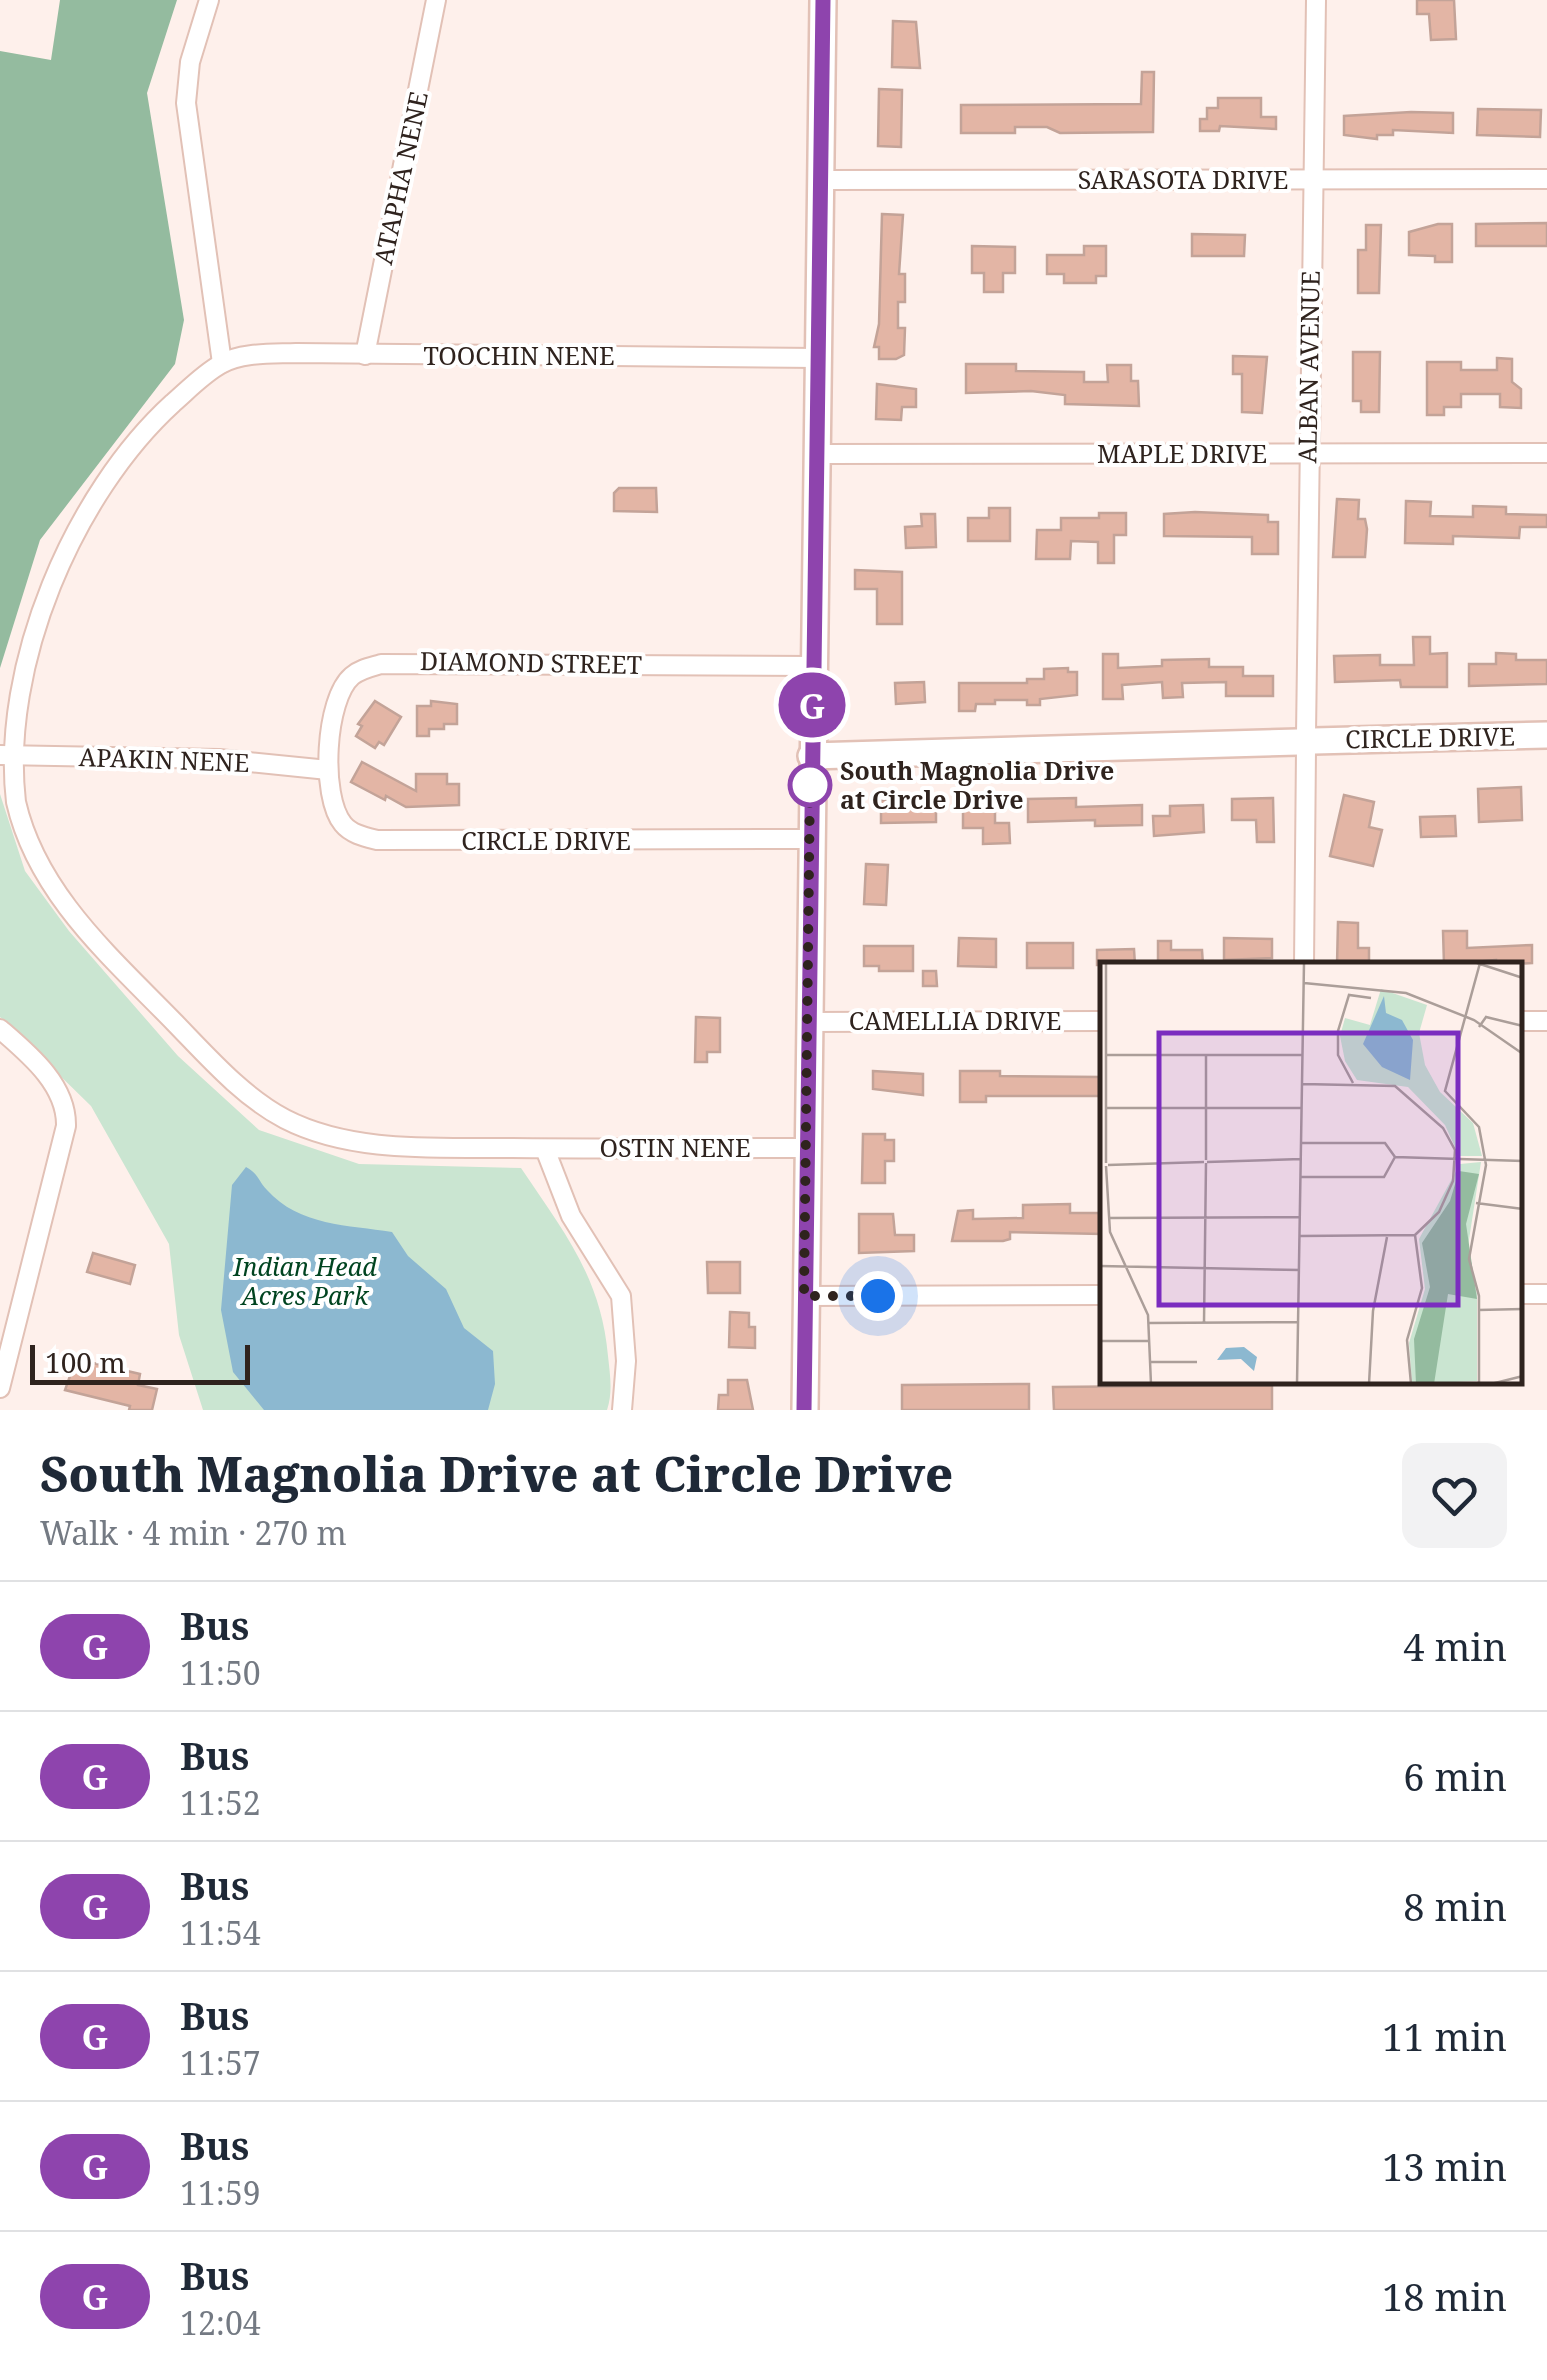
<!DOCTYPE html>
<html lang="en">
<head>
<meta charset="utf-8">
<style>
	:root { --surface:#fff; --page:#f2f2f3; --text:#1f2937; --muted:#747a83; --line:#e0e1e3 }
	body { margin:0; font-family:"Noto Serif",serif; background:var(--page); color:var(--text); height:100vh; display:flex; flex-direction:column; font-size:38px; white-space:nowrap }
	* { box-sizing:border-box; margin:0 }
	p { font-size:32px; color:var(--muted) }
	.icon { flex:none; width:55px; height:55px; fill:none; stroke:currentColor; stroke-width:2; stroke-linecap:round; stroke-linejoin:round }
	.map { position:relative; height:1410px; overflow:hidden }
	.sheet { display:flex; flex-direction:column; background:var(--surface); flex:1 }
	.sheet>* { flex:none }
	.badge { padding:0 20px; border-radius:32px; font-size:35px; line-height:65px }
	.scale { position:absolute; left:30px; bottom:25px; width:220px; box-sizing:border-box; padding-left:10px; border:5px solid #2f231e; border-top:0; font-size:28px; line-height:35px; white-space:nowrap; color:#2f231e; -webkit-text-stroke:8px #fff; paint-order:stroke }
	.you { position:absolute; width:50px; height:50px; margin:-25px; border:8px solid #fff; border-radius:50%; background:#1a73e8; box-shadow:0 0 0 15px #1a73e833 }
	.map>.badge { position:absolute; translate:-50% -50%; box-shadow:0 0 0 5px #fff }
	.round { display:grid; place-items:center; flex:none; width:105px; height:105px; border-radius:20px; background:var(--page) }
	.headline { display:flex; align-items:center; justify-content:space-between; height:170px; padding:0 40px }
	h1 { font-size:48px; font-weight:800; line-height:75px }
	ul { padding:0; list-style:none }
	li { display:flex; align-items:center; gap:30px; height:130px; padding:0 40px; border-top:2px solid var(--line) }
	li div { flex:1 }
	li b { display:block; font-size:38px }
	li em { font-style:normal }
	li .badge { min-width:110px; font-weight:700; text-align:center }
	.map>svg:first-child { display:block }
	.green { fill:#cae5d1 }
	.forest { fill:#94bb9f }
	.water { fill:#8cb8d0 }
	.building { fill:#e3b5a5; stroke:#c3a398; stroke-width:2.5 }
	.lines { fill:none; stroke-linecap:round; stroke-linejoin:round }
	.street-casing { stroke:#e2c1b6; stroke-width:22 }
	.secondary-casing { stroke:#e2c1b6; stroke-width:30 }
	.street { stroke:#fff; stroke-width:18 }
	.secondary { stroke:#fff; stroke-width:25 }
	.line-casing { stroke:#fff; stroke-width:22 }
	.line { stroke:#8e44ad; stroke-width:15 }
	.walk { stroke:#2f231e; stroke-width:10; stroke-dasharray:0 18 }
	.stop-dot { fill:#fff; stroke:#8e44ad; stroke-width:5 }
	.labels { text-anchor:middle; stroke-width:8; stroke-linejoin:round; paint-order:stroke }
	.street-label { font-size:25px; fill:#2f231e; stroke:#fff }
	.stop-label { font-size:25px; font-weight:bold; fill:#2f231e; stroke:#fff; text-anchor:start }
	.park-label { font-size:25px; font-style:italic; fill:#004420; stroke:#fff }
	.inset-road { fill:none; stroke:#ab9e99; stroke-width:2.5 }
	.view { fill:#7b2cbf; fill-opacity:0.15; stroke:#7b2cbf; stroke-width:5 }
	.inset-edge { fill:none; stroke:#2f231e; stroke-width:5 }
</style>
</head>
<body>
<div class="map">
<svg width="1547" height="1410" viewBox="0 0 1547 1410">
	<rect width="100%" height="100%" fill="#fef0eb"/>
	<!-- green -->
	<path class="green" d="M0 794 25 871 69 931 178 1056 259 1130 359 1164 521 1168C564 1232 601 1277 608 1356 610 1375 613 1392 607 1410H203L179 1335 169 1244 91 1106 0 1017Z"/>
	<!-- forest -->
	<path class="forest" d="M60 0H177L147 93 184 320 175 364 40 540 0 668V51L51 60Z"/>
	<!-- water -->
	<path class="water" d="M246 1167C259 1174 258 1181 267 1190 299 1226 349 1225 392 1232L408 1256 446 1289 464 1328 493 1351 495 1384 488 1410H264L233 1372 221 1310 232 1185Z"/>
	<!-- building -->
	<g class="building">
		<path d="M1417 0H1454L1456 39 1431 40 1429 14H1417Z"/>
		<path d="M893 21 916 22 920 68 892 67Z"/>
		<path d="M1142 72H1154L1153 132 1060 133 1047 127H1015V133H961V105L1141 104Z"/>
		<path d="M879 89 902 90 901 147 878 146Z"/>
		<path d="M1218 98H1261V117H1276V129L1220 126 1219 131H1200V119H1207V108H1218Z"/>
		<path d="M1478 109 1541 110 1540 137 1477 135Z"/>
		<path d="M1411 112 1453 113V133L1393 130V135H1377V139L1344 135V116Z"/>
		<path d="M882 214 903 215 899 274H905V302H898V328H905L904 355 896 359H879V347H874L879 324Z"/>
		<path d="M1547 223V246H1476V224Z"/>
		<path d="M1438 224H1452V262H1435V256L1409 255V232Z"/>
		<path d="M1366 225H1381L1379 293H1358V250H1366Z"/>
		<path d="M1192 234 1245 235 1244 256H1192Z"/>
		<path d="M972 246 1015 247V273H1003V292H984V273H972Z"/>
		<path d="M1084 246H1106V276H1096V283H1064V274H1047V255H1084Z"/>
		<path d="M1353 352H1380L1379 412H1361V401H1353Z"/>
		<path d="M1233 356 1267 357 1262 413 1242 412V374H1233Z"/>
		<path d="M1497 358 1512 359V382L1521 389V408L1500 407V394H1461V407H1444V415H1427V362H1461V370H1497Z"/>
		<path d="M966 364H1016V371L1084 372V382H1108L1107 365H1131V381H1138L1139 406 1065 404V395L1031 391 966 393Z"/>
		<path d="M877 384 916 389V407H902L901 420 876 419Z"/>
		<path d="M619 488H656L657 512 614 511V493Z"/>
		<path d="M1337 499 1359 500 1358 519H1365L1367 529 1365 557H1333Z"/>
		<path d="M1406 501 1431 502 1430 516 1473 517V506L1506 507V514L1547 515V527H1520L1519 538 1453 536V544L1405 543Z"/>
		<path d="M989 508H1010V541H968V518H989Z"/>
		<path d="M1195 512 1268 515V522H1278V554H1252V537L1164 536V514Z"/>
		<path d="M1099 513H1126V535H1114V563H1098V542L1071 541 1070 559H1036L1037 530H1061V518H1099Z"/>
		<path d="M921 514H935L936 547 906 548 905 527 922 526Z"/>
		<path d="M855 570 902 572V624H877V589H855Z"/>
		<path d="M1413 637H1430V654L1447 653V687H1401L1400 680 1335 682 1334 656 1380 655V665H1414Z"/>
		<path d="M1496 653 1516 654V660H1547V684L1469 686V664H1496Z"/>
		<path d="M1103 654H1118V668L1162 666V660L1209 659V667H1243V676H1273V696H1226V682L1182 683 1183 697 1163 698 1162 682 1122 685 1123 699H1103Z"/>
		<path d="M1068 668V672H1077V695L1040 699V705H1027V700H995V704H976L975 711H959V683H1027V679H1044V669Z"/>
		<path d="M924 682 925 702 896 704 895 683Z"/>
		<path d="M375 701 401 717 384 745 379 742 375 748 356 736 362 726 358 724Z"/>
		<path d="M431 701 457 704V724H444V729H429V736H417V706H431Z"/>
		<path d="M362 762 416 791V774H447V784H459V805L406 807 386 796 385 800 351 782Z"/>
		<path d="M1521 787 1522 820 1479 822 1478 789Z"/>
		<path d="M1344 795 1374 802 1369 827 1382 830 1373 866 1330 856Z"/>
		<path d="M1076 798V807L1142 805V825L1095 826V820L1028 822V799Z"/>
		<path d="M1273 798 1274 842H1257L1256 820H1232V799Z"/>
		<path d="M936 799V822L881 823V800Z"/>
		<path d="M1203 805 1204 832 1154 836 1153 816H1170V806Z"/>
		<path d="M995 806V823H1009L1010 843 983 844V828H963V807Z"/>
		<path d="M1455 816 1456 836 1421 837 1420 817Z"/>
		<path d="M866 864 888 865 886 905 864 904Z"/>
		<path d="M1338 922 1358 923V948H1369V965H1337Z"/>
		<path d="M1443 931H1467V948L1532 945V963L1496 965V960L1444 965Z"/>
		<path d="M959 938 996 939V967L958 966Z"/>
		<path d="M1224 938 1272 939V958L1224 960Z"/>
		<path d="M1158 941H1171V950H1202L1203 965H1158Z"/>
		<rect x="1027" y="943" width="46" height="25"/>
		<path d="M864 946H913V971H879V966H864Z"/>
		<path d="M1134 949 1135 965H1097V950Z"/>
		<path d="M923 971H936L937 986H923Z"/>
		<path d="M696 1017 720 1018V1052H707V1062H695Z"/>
		<path d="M873 1071 923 1074V1095L873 1089Z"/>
		<path d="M960 1071H1000V1076L1102 1077V1096H986V1102H960Z"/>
		<path d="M863 1134H885V1140H894V1161H885V1183H862Z"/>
		<path d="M1070 1204V1213H1102V1234L1010 1232V1239L1003 1241H952L958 1211 973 1210V1219L1023 1218V1205Z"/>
		<path d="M859 1214H893L895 1235H914V1251L859 1253Z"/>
		<path d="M93 1253 135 1265 130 1284 87 1272Z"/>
		<path d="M707 1262H740V1293H708Z"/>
		<path d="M730 1312 749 1313V1327H755V1348L729 1347Z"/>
		<path d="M76 1359 140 1374 138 1385 157 1389 152 1410H129L130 1406 65 1390Z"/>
		<path d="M728 1380H747L753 1410H718L719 1395H728Z"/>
		<path d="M1029 1384V1410H902V1385Z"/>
		<path d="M1272 1385V1410H1054L1053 1387Z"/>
	</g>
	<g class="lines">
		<defs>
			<g id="street">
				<path d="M209 0 190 62 186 103 222 363"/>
				<path d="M820 180 1547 179"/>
				<path d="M365 355 436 0"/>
				<path d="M817 454 1547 453"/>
				<path d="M1306 734 1316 0"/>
				<path d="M0 755 219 759 328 770"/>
				<path d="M809 839 377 840C365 837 351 834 343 824 320 796 325 699 352 676 360 669 371 667 381 664L813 666"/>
				<path d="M1304 965 1306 750"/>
				<path d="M1520 1021H1547"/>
				<path d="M808 1022 1102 1021"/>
				<path d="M0 1029C29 1054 67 1085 66 1126L0 1388"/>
				<path d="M805 1148C707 1148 610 1149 512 1148 439 1147 353 1154 285 1119 243 1097 208 1057 175 1023 112 958 37 894 16 802 0 666 74 493 173 403 188 390 203 374 221 364 242 352 273 354 296 353L817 358"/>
				<path d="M545 1149 571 1216 621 1296 626 1361 622 1410"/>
				<path d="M1520 1294H1547"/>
				<path d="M804 1296 1102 1295"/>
			</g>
			<g id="secondary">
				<path d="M1314 741 1547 735"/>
				<path d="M811 756 1298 742"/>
				<path d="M805 1410 823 0"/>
			</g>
		</defs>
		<!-- street casing -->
		<use href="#street" class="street-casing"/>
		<!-- secondary casing -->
		<use href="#secondary" class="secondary-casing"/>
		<!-- street -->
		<use href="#street" class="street"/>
		<!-- secondary -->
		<use href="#secondary" class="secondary"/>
	</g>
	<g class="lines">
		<defs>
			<path id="line" d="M804 1410 823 0"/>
		</defs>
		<!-- line casing -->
		<use href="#line" class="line-casing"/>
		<!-- line -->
		<use href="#line" class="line"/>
		<!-- walk -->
		<path class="walk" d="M810 785 804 1296H878"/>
	</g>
	<!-- markers -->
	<circle class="stop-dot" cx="810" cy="785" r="20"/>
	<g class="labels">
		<!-- street labels -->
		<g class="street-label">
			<text transform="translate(401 178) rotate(-78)" y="9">ATAPHA NENE</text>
			<text x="1183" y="189">SARASOTA DRIVE</text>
			<text x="519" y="365">TOOCHIN NENE</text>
			<text transform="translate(1309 367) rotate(-89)" y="9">ALBAN AVENUE</text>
			<text x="1182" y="463">MAPLE DRIVE</text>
			<text transform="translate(531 663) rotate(1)" y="9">DIAMOND STREET</text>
			<text transform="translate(1430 738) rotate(-1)" y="9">CIRCLE DRIVE</text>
			<text transform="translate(164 760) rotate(2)" y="9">APAKIN NENE</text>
			<text x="546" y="850">CIRCLE DRIVE</text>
			<text x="955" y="1030">CAMELLIA DRIVE</text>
			<text x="675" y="1157">OSTIN NENE</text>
		</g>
		<!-- stop labels -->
		<g class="stop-label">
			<text x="840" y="780">South Magnolia Drive<tspan x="840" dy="29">at Circle Drive</tspan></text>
		</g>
		<!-- park labels -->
		<g class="park-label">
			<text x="305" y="1276">Indian Head<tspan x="305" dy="29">Acres Park</tspan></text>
		</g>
	</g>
	<!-- overview -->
	<g transform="translate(1100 962)">
		<rect width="422" height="422" fill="#fef0eb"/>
		<path d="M281 27 327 43 319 71 325 103 340 130 373 161 382 194H359L345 163 308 125 257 118 245 99 240 74 245 56 270 63ZM381 200 368 284 377 332V419L312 422 309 381 325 327 319 277 360 202Z" fill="#cae5d1"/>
		<path d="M359 209 379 212 366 262 377 337 348 332 334 422H316L314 377 330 325 322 281 350 239Z" fill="#94bb9f"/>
		<path d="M284 34 286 51 302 58 313 78 310 118 282 105 263 82ZM144 385 157 395 154 409 141 397 117 398 126 386Z" fill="#8cb8d0"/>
		<path class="inset-road" d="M377 1 423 16M204 21 306 31 374 58 423 92M379 65 386 55 423 64M6 93H203M253 121 238 93V69L249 33 271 36M203 122 295 124 343 166 355 188 353 219 339 250 315 273M6 146H202M202 181H285L295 195M295 195 423 199M106 198V93M107 200 201 197M6 201V1M8 203 104 200M6 204 10 270 48 353 51 422M201 215H284L295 195M376 241 423 247M8 256 200 255M200 274 315 273M0 304 200 308M378 348 423 347M49 361 199 360M104 361 106 201M0 379H50M50 400H97M197 422 204 1M269 422 273 349 287 275M311 422 307 378 322 326 315 273M379 422V334L369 297 386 203 379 165 345 129 380 1M391 422 423 414"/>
		<path class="view" d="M59 71H358V343H59Z"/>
		<rect width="422" height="422" class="inset-edge"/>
	</g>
</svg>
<div class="scale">100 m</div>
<div class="you" style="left:878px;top:1296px"></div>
<b class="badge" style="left:812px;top:705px;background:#8e44ad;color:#fff">G</b>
</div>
<section class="sheet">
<div class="headline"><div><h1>South Magnolia Drive at Circle Drive</h1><p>Walk · 4 min · 270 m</p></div><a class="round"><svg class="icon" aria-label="heart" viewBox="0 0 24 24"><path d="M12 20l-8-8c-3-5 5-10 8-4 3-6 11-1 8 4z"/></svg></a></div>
<ul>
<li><span class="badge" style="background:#8e44ad;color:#fff">G</span><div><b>Bus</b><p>11:50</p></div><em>4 min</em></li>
<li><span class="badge" style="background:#8e44ad;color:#fff">G</span><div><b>Bus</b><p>11:52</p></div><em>6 min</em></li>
<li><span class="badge" style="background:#8e44ad;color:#fff">G</span><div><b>Bus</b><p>11:54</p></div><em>8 min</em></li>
<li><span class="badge" style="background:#8e44ad;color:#fff">G</span><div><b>Bus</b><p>11:57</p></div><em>11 min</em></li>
<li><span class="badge" style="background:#8e44ad;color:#fff">G</span><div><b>Bus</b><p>11:59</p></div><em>13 min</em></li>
<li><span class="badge" style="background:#8e44ad;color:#fff">G</span><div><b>Bus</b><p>12:04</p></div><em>18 min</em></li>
</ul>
</section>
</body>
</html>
